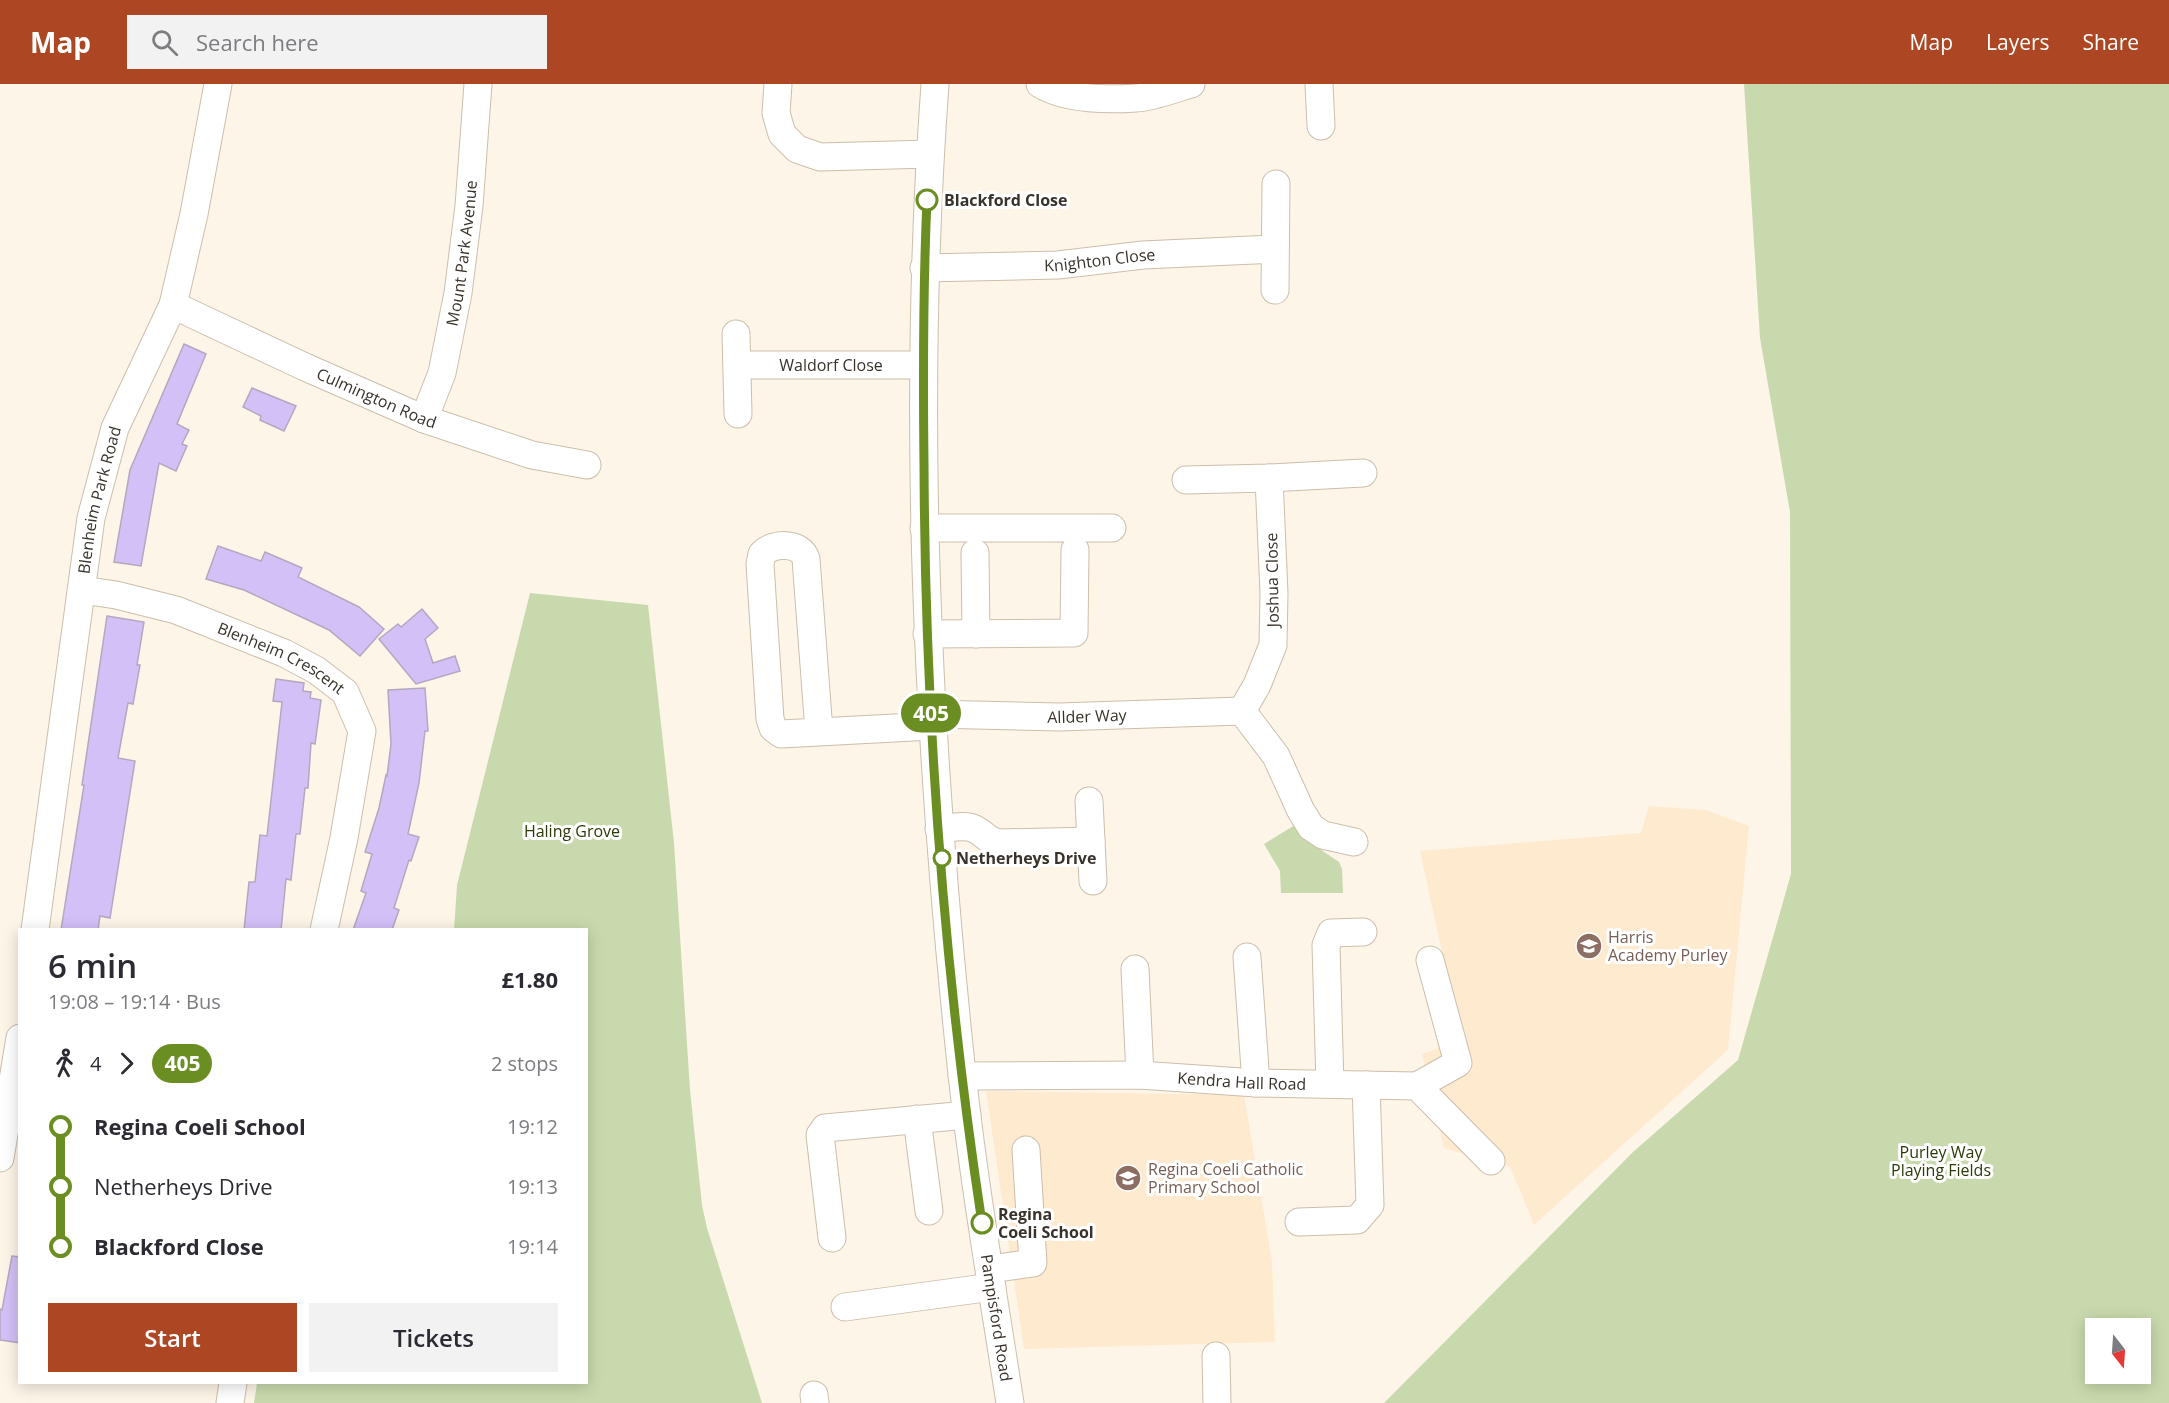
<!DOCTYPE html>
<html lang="en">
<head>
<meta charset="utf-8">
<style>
	:root { --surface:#fff; --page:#f2f2f3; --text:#2b2b33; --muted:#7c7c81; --accent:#ad4623 }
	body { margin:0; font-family:"Open Sans",sans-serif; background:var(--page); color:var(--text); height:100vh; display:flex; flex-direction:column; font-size:22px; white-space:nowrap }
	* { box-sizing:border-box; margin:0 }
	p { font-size:20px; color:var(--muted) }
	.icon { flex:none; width:33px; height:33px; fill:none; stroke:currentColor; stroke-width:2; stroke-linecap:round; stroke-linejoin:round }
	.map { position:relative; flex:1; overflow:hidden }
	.drawer { position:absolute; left:18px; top:844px; width:570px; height:456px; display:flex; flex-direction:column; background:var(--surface); border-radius:0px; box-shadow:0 3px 15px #0003 }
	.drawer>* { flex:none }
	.badge { padding:0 12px; border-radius:20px; font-size:21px; line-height:39px }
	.needle { width:39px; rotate:163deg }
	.buttons { position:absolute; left:2085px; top:1234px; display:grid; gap:12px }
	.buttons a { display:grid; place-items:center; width:66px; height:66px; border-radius:0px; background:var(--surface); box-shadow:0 3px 15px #0003; font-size:30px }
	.map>.badge { position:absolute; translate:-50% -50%; box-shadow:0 0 0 3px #fff }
	.legs { display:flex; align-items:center; gap:9px; height:66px; padding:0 30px; font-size:20px }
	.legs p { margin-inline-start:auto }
	.overview { display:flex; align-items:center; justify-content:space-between; height:102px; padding:0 30px }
	h1 { font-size:33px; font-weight:600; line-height:45px }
	.cta { display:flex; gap:12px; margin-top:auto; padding:12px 30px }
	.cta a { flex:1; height:69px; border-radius:0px; background:var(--accent); color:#fff; font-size:24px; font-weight:600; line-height:69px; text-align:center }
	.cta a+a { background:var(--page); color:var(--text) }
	ul { padding:0 30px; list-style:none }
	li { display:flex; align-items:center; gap:21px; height:60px; font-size:22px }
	li i { display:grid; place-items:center; width:9px; height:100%; margin:0 8px; background:currentColor }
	li i::after { content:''; width:15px; height:15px; margin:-8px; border:4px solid; border-radius:50%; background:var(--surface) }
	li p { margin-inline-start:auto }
	li:first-child i { background:linear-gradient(#0000 50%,currentColor 0) }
	li:last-child i { background:linear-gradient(currentColor 50%,#0000 0) }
	header { display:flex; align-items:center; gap:36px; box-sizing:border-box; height:84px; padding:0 30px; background:var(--accent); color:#fff }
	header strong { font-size:28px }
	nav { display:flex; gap:33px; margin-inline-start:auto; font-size:21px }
	.search { width:420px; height:54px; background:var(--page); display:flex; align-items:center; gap:15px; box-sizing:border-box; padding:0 21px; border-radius:0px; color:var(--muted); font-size:22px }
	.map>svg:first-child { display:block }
	.built { fill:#feeacf }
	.green { fill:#c8daad; fill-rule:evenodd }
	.building { fill:#d3c0f7; stroke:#b1a9bf; stroke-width:1.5 }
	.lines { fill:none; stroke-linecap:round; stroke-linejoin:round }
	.minor-casing { stroke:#ccbeaa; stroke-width:29 }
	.minor { stroke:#fff; stroke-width:27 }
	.line-1-casing { stroke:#fff; stroke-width:14 }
	.line-1 { stroke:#6b8e23; stroke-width:9 }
	.stop-1-dot { fill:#fff; stroke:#6b8e23; stroke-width:3 }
	.labels { text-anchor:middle; stroke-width:6; stroke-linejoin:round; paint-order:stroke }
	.stop-label { font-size:16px; font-weight:bold; fill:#38322a; stroke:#fff; text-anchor:start }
	.street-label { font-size:16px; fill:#38322a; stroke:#fff }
	.park-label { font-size:16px; fill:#2b3b07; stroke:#fff }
	.education-label { font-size:16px; fill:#785e54; stroke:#fff; text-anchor:start }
</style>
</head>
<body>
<header>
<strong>Map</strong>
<div class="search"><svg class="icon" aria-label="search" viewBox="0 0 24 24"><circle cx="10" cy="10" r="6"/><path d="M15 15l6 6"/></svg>Search here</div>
<nav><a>Map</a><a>Layers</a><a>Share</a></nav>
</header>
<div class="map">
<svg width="2169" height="1319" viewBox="0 0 2169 1319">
	<rect width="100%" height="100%" fill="#fef5e9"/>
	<!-- built -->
	<g class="built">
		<path d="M1649 722 1706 726 1749 742 1728 966 1534 1141 1510 1083 1444 1064 1422 970 1461 956 1420 767 1641 749Z"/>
		<path d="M986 1007 1244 1011 1272 1177 1275 1258 1024 1265Z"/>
	</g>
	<!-- green -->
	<g class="green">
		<path d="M1744 0H2169V1319H1384L1633 1068 1738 976 1791 790 1790 428 1760 254ZM2096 1245H2140V1290H2096Z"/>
		<path d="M530 509 648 521 674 759 690 1006 702 1121 707 1144 762 1319H254L257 1299H586V846H454L457 801Z"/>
		<path d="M1295 741 1311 759 1339 778 1342 785 1343 809H1281L1280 787 1264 760Z"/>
	</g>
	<!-- building -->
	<g class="building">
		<path d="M184 260 206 270 177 340 189 346 182 360 187 362 176 387 159 379 141 482 114 478 130 386Z"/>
		<path d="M252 304 296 322 284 347 260 336 261 332 243 323Z"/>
		<path d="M218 462 261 477 265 468 302 484 298 493 359 523 384 545 360 572 329 546 244 506 206 495Z"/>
		<path d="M422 525 438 544 425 555 433 579 455 572 460 587 416 600 379 555 398 540 401 543Z"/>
		<path d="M107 532 144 538 137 581H140L133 620 128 619 118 674 135 677 110 834 100 832 98 846H61L84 701H82Z"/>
		<path d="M276 595 304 599 303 607 311 608 310 614 321 616 315 660 311 659 308 704H305L300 750H296L291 796 286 795 281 846H244L249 798H255L260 751 267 752 282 618 273 617Z"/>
		<path d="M425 604 428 647H425L419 699 408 750 419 753 411 777 409 776 394 824 399 826 392 846H353L366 809 361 807 372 770 365 768 379 724 386 691 387 692 391 660 388 606Z"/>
		<path d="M12 1172 20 1173V1259L0 1256V1225L2 1226Z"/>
	</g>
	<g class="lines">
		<defs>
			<g id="minor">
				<path d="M778 0 776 29 782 50 797 65 820 73 930 70"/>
				<path id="s1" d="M935 0C911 330 927 661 962 990 974 1100 993 1209 1010 1319"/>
				<path d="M1040 0C1066 16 1106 16 1136 14 1154 13 1173 5 1191 0"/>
				<path d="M1319 0 1321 42"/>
				<path id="s2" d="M924 184 1058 181 1143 171 1275 165"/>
				<path d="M1275 206 1276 100"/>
				<path id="s3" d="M173 221 305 283 424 335 532 371 587 381"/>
				<path d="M736 250 738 330"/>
				<path id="s4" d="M738 281H923"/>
				<path id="s5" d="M424 335 442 289 458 209 469 122 478 0"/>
				<path d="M1186 396 1269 394 1363 389"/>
				<path d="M924 444H1112"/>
				<path d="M975 469 976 550"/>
				<path id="s6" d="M82 506 116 511 176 526 284 569 316 586 345 608 362 647 344 754 324 846"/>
				<path d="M927 550 1074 549 1075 466"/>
				<path d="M1242 627 1257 601 1273 561 1274 509 1269 394"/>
				<path d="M1242 627 1276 672 1301 727 1311 743 1323 751 1354 758"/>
				<path id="s7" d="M931 630 1059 633 1242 627"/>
				<path d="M819 647 806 475C801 458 773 458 762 470L760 480 770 635 773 644 781 650 932 642"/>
				<path d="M1089 717 1093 797"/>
				<path d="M939 745C950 744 965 740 975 745 987 751 986 757 1001 759L1091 757"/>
				<path id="s8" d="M35 846 91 434 115 344 173 221 194 130 218 0"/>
				<path d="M1247 873 1256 999"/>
				<path d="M1135 885 1140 991"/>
				<path id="s9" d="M962 992 1140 991 1256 999 1417 1002 1491 1077"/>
				<path d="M1330 1000 1326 861 1331 849 1363 848"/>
				<path d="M1417 1002 1458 979 1430 876"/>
				<path d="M917 1035 929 1127"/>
				<path d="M0 1074 20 954"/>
				<path d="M1299 1138 1357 1136 1370 1121 1366 1001"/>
				<path d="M832 1154 820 1051 825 1044 967 1031"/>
				<path d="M990 1185 1033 1179 1026 1066"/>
				<path d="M845 1223 992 1203"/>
				<path d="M1216 1272 1217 1319"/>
				<path d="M814 1311 815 1319"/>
				<path d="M230 1319 233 1299"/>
			</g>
		</defs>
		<!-- minor casing -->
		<use href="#minor" class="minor-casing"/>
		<!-- minor -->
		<use href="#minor" class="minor"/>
	</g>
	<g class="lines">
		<defs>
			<path id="line-1" d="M927 116C923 203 923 291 924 379 925 633 944 888 982 1139"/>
		</defs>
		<!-- line-1 casing -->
		<use href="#line-1" class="line-1-casing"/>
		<!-- line-1 -->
		<use href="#line-1" class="line-1"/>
	</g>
	<!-- icons -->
	<defs>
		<symbol id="school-disc" viewBox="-11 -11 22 22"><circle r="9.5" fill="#8d6e63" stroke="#fff"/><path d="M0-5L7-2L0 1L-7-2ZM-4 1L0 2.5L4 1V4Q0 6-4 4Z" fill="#fff"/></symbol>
	</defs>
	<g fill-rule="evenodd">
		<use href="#school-disc" x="1574" y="847" width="30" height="30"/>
		<use href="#school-disc" x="1113" y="1079" width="30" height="30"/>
	</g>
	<!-- markers -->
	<g class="stop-1-dot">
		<circle cx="927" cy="116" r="10"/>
		<circle cx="942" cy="774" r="8"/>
		<circle cx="982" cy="1139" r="10"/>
	</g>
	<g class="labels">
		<!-- stop labels -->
		<g class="stop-label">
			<text x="944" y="122">Blackford Close</text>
			<text x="956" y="780">Netherheys Drive</text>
			<text x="998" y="1136">Regina<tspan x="998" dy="18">Coeli School</tspan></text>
		</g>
		<!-- street labels -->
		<g class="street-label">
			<text dy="6" stroke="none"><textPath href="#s5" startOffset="171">Mount Park Avenue</textPath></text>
			<text dy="6" stroke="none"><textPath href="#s2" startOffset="176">Knighton Close</textPath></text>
			<text dy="6" stroke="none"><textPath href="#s4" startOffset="93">Waldorf Close</textPath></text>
			<text dy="6" stroke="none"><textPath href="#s3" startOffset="224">Culmington Road</textPath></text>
			<text dy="6" stroke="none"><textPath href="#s8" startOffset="435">Blenheim Park Road</textPath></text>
			<text transform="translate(1272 496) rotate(-91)" y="6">Joshua Close</text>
			<text dy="6" stroke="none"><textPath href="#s6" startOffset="212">Blenheim Crescent</textPath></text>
			<text dy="6" stroke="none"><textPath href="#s7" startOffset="156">Allder Way</textPath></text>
			<text dy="6" stroke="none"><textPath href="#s9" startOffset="280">Kendra Hall Road</textPath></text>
			<text dy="6" stroke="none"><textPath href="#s1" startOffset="1238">Pampisford Road</textPath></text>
		</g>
		<!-- park labels -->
		<g class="park-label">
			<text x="572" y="753">Haling Grove</text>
			<text x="1941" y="1074">Purley Way<tspan x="1941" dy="18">Playing Fields</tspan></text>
		</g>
		<!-- education labels -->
		<g class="education-label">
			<text x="1608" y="859">Harris<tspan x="1608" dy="18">Academy Purley</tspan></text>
			<text x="1148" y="1091">Regina Coeli Catholic<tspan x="1148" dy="18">Primary School</tspan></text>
		</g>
	</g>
</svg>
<div class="buttons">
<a><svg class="needle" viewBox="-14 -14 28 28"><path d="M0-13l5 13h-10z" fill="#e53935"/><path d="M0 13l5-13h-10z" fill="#7c7c81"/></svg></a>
</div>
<b class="badge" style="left:931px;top:629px;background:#6b8e23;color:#fff">405</b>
<section class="drawer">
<div class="overview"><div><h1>6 min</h1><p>19:08 – 19:14 · Bus</p></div><b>£1.80</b></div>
<div class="legs"><svg class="icon" aria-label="walk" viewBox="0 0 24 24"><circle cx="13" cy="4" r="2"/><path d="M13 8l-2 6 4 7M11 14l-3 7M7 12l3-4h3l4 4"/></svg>4<svg class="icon" aria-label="forward" viewBox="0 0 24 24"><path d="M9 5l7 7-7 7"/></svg><b class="badge" style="background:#6b8e23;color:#fff">405</b><p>2 stops</p></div>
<ul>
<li><i style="color:#6b8e23"></i><b>Regina Coeli School</b><p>19:12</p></li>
<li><i style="color:#6b8e23"></i><span>Netherheys Drive</span><p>19:13</p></li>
<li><i style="color:#6b8e23"></i><b>Blackford Close</b><p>19:14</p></li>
</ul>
<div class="cta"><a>Start</a><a>Tickets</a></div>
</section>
</div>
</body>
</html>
